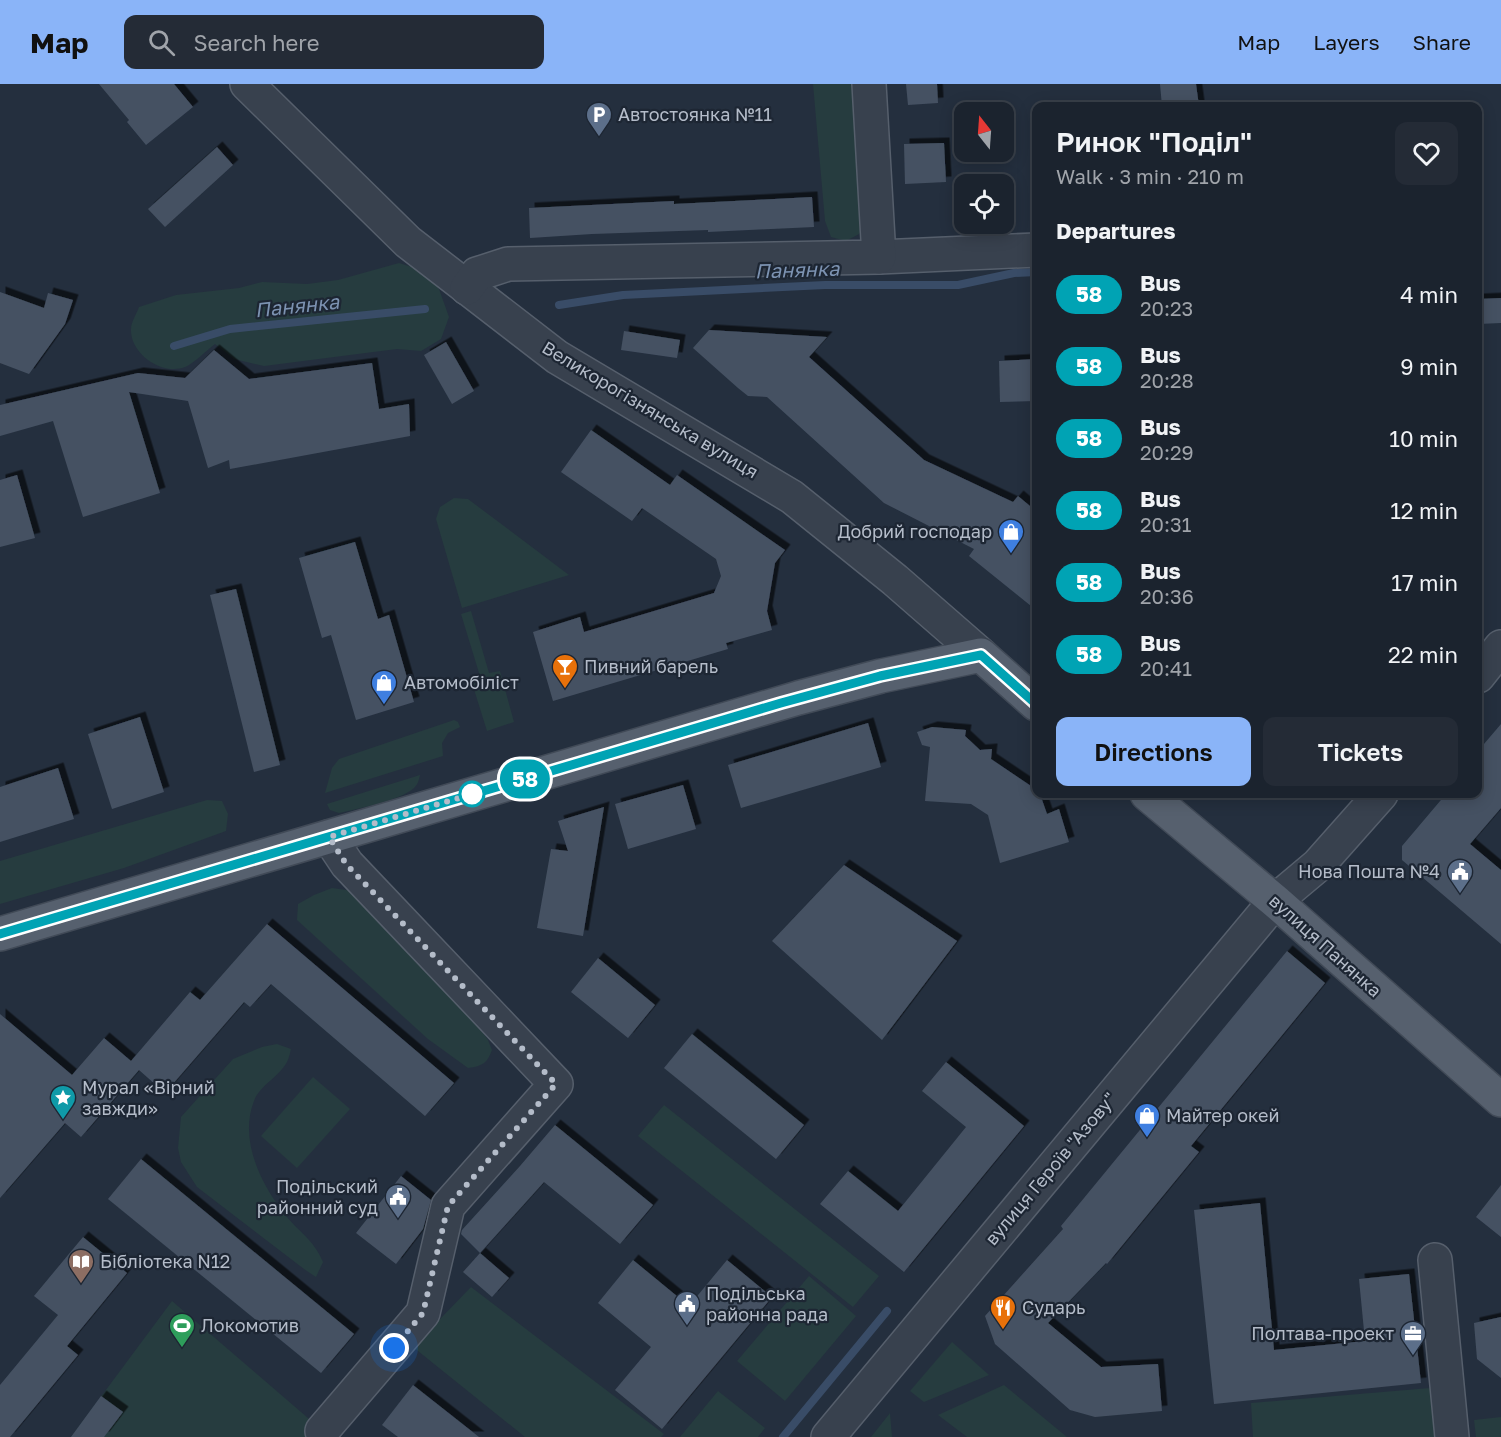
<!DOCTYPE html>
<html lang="en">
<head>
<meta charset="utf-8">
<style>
	:root { --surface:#1b232e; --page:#242b36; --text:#f1f3f6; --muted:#a0a4aa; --line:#39404a; --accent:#8ab4f8 }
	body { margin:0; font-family:"Golos Text",sans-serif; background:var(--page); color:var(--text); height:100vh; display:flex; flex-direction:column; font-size:22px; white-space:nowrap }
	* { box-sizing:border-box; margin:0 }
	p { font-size:20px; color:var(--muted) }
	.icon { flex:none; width:33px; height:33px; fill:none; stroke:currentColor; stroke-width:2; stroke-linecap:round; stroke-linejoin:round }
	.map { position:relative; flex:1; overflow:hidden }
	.sheet { position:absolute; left:1032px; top:18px; width:450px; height:696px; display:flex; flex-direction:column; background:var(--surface); border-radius:12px; box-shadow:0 3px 15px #0003,0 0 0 2px var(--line) }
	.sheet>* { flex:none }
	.badge { padding:0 12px; border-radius:20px; font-size:21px; line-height:39px }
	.needle { width:39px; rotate:343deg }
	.tools { position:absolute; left:954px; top:18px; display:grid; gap:12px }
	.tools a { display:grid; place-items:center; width:60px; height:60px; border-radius:12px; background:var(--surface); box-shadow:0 3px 15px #0003,0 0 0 2px var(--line); font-size:30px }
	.you { position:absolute; width:30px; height:30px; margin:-15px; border:4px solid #fff; border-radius:50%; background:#1a73e8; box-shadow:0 0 0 9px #1a73e833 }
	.map>.badge { position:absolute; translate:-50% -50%; box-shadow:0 0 0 3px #fff }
	h2 { padding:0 24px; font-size:22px; line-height:54px }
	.round { display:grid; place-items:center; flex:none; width:63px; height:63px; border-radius:12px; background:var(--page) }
	.summary { display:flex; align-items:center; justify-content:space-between; height:102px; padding:0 24px }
	h1 { font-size:28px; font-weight:600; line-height:45px }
	.cta { display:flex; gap:12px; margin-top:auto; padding:12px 24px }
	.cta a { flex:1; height:69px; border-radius:12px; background:var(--accent); color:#111; font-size:24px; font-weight:600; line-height:69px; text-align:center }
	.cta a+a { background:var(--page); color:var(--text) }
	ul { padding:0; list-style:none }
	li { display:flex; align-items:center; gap:18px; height:72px; padding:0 24px }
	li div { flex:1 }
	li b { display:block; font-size:22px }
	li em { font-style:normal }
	li .badge { min-width:66px; font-weight:700; text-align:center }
	header { display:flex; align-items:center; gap:36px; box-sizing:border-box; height:84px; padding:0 30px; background:var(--accent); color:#111 }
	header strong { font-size:28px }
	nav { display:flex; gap:33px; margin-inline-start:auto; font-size:21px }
	.search { width:420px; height:54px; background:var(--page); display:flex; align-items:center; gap:15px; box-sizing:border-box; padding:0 21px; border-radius:12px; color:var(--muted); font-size:22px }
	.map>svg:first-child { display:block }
	.green { fill:#263c3f }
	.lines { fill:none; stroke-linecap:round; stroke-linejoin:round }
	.stream { stroke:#394c67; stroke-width:8 }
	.building { fill:#455162; filter:url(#shadow) }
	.minor-casing { stroke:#565f6c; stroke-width:36 }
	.major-casing { stroke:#414a57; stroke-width:36 }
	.minor { stroke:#38414e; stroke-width:33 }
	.major { stroke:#56606e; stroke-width:33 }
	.line-casing { stroke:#fff; stroke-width:14 }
	.line { stroke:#00a3b4; stroke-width:9 }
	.walk { stroke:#b4bcc9; stroke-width:6; stroke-dasharray:0 10.8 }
	.stop-dot { fill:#fff; stroke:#00a3b4; stroke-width:3 }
	.labels { text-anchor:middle; stroke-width:4.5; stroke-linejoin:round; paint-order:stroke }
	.poi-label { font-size:18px; fill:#b4bcc9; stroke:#1d2633; text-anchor:start }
	.street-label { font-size:18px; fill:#b4bcc9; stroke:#1d2633 }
	.water-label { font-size:20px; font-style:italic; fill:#7c92b1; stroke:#1d2633 }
</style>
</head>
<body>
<header>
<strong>Map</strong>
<div class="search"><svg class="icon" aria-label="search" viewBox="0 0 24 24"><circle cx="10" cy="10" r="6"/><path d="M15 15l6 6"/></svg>Search here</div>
<nav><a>Map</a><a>Layers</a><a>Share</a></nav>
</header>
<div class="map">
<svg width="1501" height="1353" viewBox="0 0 1501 1353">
	<defs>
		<filter id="shadow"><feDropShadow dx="5.5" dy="-5.5" stdDeviation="0" flood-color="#0009"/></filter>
	</defs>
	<rect width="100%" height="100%" fill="#242f3e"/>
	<!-- green -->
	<g class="green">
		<path d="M813 0H863L867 136 859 150 846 157 831 153 825 137Z"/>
		<path d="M399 179 415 184 434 198 439 205 449 233 441 255 421 267 397 265 264 282 234 275 215 260C207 266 193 280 185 283 161 292 130 269 131 245 131 238 137 229 139 223L176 211 239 204 262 198 307 200 338 196Z"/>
		<path d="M454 414 468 415 569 491 462 524 436 435 440 423Z"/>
		<path d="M471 527 489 589 500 587 514 638 487 647 472 599 479 589 461 530Z"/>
		<path d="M454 636 458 638 460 643 448 649 442 659 443 672 325 709 332 684 339 675Z"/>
		<path d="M420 691C419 696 418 700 414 704 401 716 358 725 339 729L330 726 327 720Z"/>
		<path d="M207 716 222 717 228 730 226 747 124 784 0 820V777Z"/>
		<path d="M332 804 353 807 462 919 488 956 492 966C487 979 483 982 468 984L428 955 297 836 298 820 314 811Z"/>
		<path d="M277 960 291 965C290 969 289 974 287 978 279 993 260 1001 254 1017 239 1055 260 1098 283 1128 298 1148 313 1154 323 1178L316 1193 304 1185 197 1103 181 1078 178 1064 181 1033 233 975 262 963Z"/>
		<path d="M313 993 350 1025 297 1084 261 1052Z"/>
		<path d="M664 1021 879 1192 853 1223 638 1052Z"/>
		<path d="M809 1192 856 1232 785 1317 737 1277Z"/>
		<path d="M471 1203 664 1350 661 1353H525L413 1263Z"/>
		<path d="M172 1217 330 1353H71Z"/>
		<path d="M952 1258 989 1291 924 1318 910 1307Z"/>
		<path d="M1004 1301 1067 1353H967L938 1331Z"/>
		<path d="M1442 1303 1446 1353H1253L1251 1319Z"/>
		<path d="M718 1307 765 1344 758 1353H680Z"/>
		<path d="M890 1329 892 1353H871Z"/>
		<path d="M1501 1333V1353H1476L1474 1336Z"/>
	</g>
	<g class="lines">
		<!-- stream -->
		<g class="stream">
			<path d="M559 221 623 211 825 201H958L1014 189 1036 188"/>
			<path d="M174 262 230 245 425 225"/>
			<path d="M783 1353 887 1227"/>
		</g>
	</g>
	<!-- building -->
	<g class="building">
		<path d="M99 0H174L193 23 146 61 127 38 129 36Z"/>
		<path d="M906 0H937L938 19 908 21Z"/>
		<path d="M1160 0H1196L1199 22H1162Z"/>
		<path d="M944 59 946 98 905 100 904 60Z"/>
		<path d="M217 63 233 81 165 143 148 125Z"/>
		<path d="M812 113 814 143 708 148V146L592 150 530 154 529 124 674 117V120Z"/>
		<path d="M0 208 44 224 48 209 73 216 65 240 29 290 0 279Z"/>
		<path d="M1501 214V239L1478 240V215Z"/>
		<path d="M709 246 827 253 809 273 924 376 1013 418 1018 412 1036 427V526L969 472 974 465 884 419 767 313 748 312 738 304 693 264Z"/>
		<path d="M624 247 680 256 677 274 621 266Z"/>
		<path d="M446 258 474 307 452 320 424 271Z"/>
		<path d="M214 266 249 295 372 279 379 325 409 320 410 352 230 385 229 376 208 384 188 317 129 308 160 409 83 433 53 337 0 352V321L138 289 185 294Z"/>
		<path d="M1036 275V317L1000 318 999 277Z"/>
		<path d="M591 346 670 401 677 391 785 466 775 479 767 527 772 546 726 559 728 565 553 617 533 548 580 533 584 548 714 509 721 492 716 475 642 424 632 437 561 388Z"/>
		<path d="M17 391 35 454 0 463V396Z"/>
		<path d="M355 458 378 535 389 531 414 618 356 636 331 551 322 554 299 474Z"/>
		<path d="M236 505 280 681 254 688 210 511Z"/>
		<path d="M140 633 164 708 112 725 88 650Z"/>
		<path d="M868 639 881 683 741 724 728 681Z"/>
		<path d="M1501 640V724L1470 760 1501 786V860L1402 776V762L1446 710H1478V667Z"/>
		<path d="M932 643 966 646 965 652 980 666 992 665 991 675 1034 704 1036 703V710H1040L1047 730 1059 725 1069 758 1000 779 988 731 971 720 925 717 930 663 922 661 917 648Z"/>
		<path d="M58 684 74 735 0 758V703Z"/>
		<path d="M683 701 696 745 628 765 615 720Z"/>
		<path d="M604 723 583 852 537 844 551 765 568 767 558 737Z"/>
		<path d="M844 781 957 857 882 956 772 857Z"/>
		<path d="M267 840 454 999 425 1032 271 900 250 923 244 918 165 1009 139 986 81 1053 65 1039 0 1114V930L72 991 104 954 131 977 190 908 200 916Z"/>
		<path d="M1287 867 1325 899 1191 1062 1199 1068 1107 1180 1106 1179 1048 1239 1101 1283 1158 1280 1162 1327 1095 1333 1070 1326 995 1260 985 1232 1063 1145 1061 1142Z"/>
		<path d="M598 874 655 921 628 954 571 908Z"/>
		<path d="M692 950 804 1041 776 1075 664 984Z"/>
		<path d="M946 978 1024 1042 904 1188 820 1120 848 1087 898 1127 966 1043 922 1007Z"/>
		<path d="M555 1041 653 1121 620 1160 544 1098 480 1169 461 1150 462 1146 520 1082Z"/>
		<path d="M141 1075 354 1250 321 1289 108 1115Z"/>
		<path d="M401 1092 431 1116 423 1145 396 1180 356 1149Z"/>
		<path d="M1501 1101V1153L1476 1133Z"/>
		<path d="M1260 1119 1274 1266 1365 1257 1359 1195 1409 1190 1421 1299 1214 1320 1194 1126Z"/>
		<path d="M83 1153 127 1189 67 1262 78 1271 10 1353H0V1301L58 1231 34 1212Z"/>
		<path d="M480 1169 509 1194 492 1213 463 1188Z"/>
		<path d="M633 1176 689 1222 727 1176 772 1213 662 1345 615 1306 651 1263 598 1219Z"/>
		<path d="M1501 1233V1294L1477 1275 1474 1239Z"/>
		<path d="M413 1301 479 1353H398L382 1341Z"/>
		<path d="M101 1312 123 1328 104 1353H71Z"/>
	</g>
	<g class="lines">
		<defs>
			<g id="minor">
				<path d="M247 0 408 158 557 273 792 413 895 496 981 571"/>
				<path d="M879 173 1036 166"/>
				<path d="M467 204 477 190 508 180 879 173 869 0"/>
				<path d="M1478 592 1501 563"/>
				<path d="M1435 1176 1452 1353"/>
				<path d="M322 1347 423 1229 448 1122 556 1000 347 780 329 753"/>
				<path d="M828 1353 1275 817 1318 781 1381 710"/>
			</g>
			<g id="major">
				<path d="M1147 710 1275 817 1501 1016"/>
				<path d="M0 850 798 614 881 592 981 571 1036 620"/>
			</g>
		</defs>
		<!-- minor casing -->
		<use href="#minor" class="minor-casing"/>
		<!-- major casing -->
		<use href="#major" class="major-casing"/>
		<!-- minor -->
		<use href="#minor" class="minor"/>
		<!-- major -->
		<use href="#major" class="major"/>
	</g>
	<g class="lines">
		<defs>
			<path id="line" d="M0 850 781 619 880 592 981 571 1036 620"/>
		</defs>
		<!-- line casing -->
		<use href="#line" class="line-casing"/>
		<!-- line -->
		<use href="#line" class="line"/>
		<!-- walk -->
		<path class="walk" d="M394 1264 423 1229 448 1122 556 1000 346 780 329 753 472 710"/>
	</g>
	<!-- icons -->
	<defs>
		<symbol id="parking-pin" viewBox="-11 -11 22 30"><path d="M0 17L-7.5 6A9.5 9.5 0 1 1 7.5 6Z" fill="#5c6f8a" stroke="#1d2633"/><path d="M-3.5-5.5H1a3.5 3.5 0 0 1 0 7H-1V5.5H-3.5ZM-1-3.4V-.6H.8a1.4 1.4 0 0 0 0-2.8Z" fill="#fff"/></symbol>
		<symbol id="shop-pin" viewBox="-11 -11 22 30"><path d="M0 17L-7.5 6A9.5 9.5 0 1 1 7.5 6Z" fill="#3f7fe0" stroke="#1d2633"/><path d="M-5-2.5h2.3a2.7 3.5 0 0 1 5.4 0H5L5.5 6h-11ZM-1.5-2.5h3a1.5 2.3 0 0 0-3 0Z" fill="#fff"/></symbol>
		<symbol id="bar-pin" viewBox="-11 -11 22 30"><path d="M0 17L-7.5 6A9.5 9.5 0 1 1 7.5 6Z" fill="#e8710a" stroke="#1d2633"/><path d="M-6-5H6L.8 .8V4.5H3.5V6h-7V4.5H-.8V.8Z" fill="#fff"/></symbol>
		<symbol id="civic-pin" viewBox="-11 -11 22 30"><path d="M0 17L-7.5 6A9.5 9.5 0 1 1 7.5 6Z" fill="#5c6f8a" stroke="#1d2633"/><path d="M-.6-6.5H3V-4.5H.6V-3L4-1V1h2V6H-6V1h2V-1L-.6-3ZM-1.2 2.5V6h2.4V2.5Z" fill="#fff"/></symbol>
		<symbol id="sight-pin" viewBox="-11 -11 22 30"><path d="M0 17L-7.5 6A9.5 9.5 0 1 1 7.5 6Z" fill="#0f9aa8" stroke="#1d2633"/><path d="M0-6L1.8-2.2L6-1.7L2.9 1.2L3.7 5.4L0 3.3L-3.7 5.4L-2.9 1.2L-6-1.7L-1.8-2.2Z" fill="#fff"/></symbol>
		<symbol id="library-pin" viewBox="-11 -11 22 30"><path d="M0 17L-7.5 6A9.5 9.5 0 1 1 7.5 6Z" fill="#8d6e63" stroke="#1d2633"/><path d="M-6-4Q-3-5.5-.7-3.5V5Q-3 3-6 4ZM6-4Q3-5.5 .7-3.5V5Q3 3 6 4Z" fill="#fff"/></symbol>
		<symbol id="restaurant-pin" viewBox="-11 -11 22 30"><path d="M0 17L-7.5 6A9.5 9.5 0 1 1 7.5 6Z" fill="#e8710a" stroke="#1d2633"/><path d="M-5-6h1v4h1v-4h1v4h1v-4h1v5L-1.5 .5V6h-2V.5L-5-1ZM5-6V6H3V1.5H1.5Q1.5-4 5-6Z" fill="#fff"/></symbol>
		<symbol id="stadium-pin" viewBox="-11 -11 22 30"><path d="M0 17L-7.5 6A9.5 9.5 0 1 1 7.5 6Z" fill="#2e9e5b" stroke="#1d2633"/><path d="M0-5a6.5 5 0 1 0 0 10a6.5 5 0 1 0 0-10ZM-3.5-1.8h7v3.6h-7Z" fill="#fff"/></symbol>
		<symbol id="office-pin" viewBox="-11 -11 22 30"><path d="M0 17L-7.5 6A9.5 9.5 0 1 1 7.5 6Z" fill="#5c6f8a" stroke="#1d2633"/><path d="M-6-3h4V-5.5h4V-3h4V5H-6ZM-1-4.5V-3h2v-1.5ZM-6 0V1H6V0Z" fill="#fff"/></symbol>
	</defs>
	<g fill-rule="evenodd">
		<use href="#parking-pin" x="584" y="16" width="30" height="40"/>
		<use href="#shop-pin" x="996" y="433" width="30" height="40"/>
		<use href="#bar-pin" x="550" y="568" width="30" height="40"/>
		<use href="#shop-pin" x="369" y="584" width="30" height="40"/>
		<use href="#civic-pin" x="1445" y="773" width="30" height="40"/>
		<use href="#sight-pin" x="48" y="999" width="30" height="40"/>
		<use href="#shop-pin" x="1132" y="1017" width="30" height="40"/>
		<use href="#civic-pin" x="383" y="1098" width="30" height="40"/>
		<use href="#library-pin" x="66" y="1163" width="30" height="40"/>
		<use href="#civic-pin" x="672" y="1205" width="30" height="40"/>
		<use href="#restaurant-pin" x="988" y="1209" width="30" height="40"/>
		<use href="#stadium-pin" x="167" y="1227" width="30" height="40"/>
		<use href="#office-pin" x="1398" y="1235" width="30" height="40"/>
	</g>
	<!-- markers -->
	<circle class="stop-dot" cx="472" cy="710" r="12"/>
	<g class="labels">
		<!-- poi labels -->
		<g class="poi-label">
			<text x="618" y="37">Автостоянка №11</text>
			<text x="992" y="454" text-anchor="end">Добрий господар</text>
			<text x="584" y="589">Пивний барель</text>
			<text x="404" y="605">Автомобіліст</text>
			<text x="1440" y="794" text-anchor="end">Нова Пошта №4</text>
			<text x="82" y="1010">Мурал «Вірний<tspan x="82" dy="21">завжди»</tspan></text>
			<text x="1166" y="1038">Майтер окей</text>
			<text x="378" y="1109" text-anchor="end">Подільский<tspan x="378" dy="21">районний суд</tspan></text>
			<text x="100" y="1184">Бібліотека N12</text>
			<text x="706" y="1216">Подільська<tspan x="706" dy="21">районна рада</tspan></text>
			<text x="1022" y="1230">Сударь</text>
			<text x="201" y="1248">Локомотив</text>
			<text x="1394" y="1256" text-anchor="end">Полтава-проект</text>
		</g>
		<!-- street labels -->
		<g class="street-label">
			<text transform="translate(650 326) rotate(31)" y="6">Великорогізнянська вулиця</text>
			<text transform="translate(1325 862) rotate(42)" y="6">вулиця Панянка</text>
			<text transform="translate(1051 1085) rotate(-50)" y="6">вулиця Героїв "Азову"</text>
		</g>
		<!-- water labels -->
		<g class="water-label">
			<text transform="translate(797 186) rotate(-2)" y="7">Панянка</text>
			<text transform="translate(297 222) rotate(-6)" y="7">Панянка</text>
		</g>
	</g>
</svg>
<div class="tools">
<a><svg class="needle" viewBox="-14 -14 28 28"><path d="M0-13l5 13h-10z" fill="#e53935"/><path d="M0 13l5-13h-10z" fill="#a0a4aa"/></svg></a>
<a><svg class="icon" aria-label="locate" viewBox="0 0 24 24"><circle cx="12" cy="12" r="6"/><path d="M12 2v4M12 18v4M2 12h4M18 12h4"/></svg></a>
</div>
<div class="you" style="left:394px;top:1264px"></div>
<b class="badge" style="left:525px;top:695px;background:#00a3b4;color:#fff">58</b>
<section class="sheet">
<div class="summary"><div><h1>Ринок &quot;Поділ&quot;</h1><p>Walk · 3 min · 210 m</p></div><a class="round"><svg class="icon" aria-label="heart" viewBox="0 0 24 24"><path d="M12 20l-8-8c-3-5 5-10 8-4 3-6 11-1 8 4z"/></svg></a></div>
<h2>Departures</h2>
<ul>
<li><span class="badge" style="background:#00a3b4;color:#fff">58</span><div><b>Bus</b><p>20:23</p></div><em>4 min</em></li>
<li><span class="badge" style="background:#00a3b4;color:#fff">58</span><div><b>Bus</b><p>20:28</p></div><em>9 min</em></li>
<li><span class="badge" style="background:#00a3b4;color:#fff">58</span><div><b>Bus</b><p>20:29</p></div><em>10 min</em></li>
<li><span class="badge" style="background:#00a3b4;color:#fff">58</span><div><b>Bus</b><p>20:31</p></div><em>12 min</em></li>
<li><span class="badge" style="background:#00a3b4;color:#fff">58</span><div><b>Bus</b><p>20:36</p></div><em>17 min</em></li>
<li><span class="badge" style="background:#00a3b4;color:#fff">58</span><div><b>Bus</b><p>20:41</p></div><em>22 min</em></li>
</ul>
<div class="cta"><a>Directions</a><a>Tickets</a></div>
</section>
</div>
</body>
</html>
